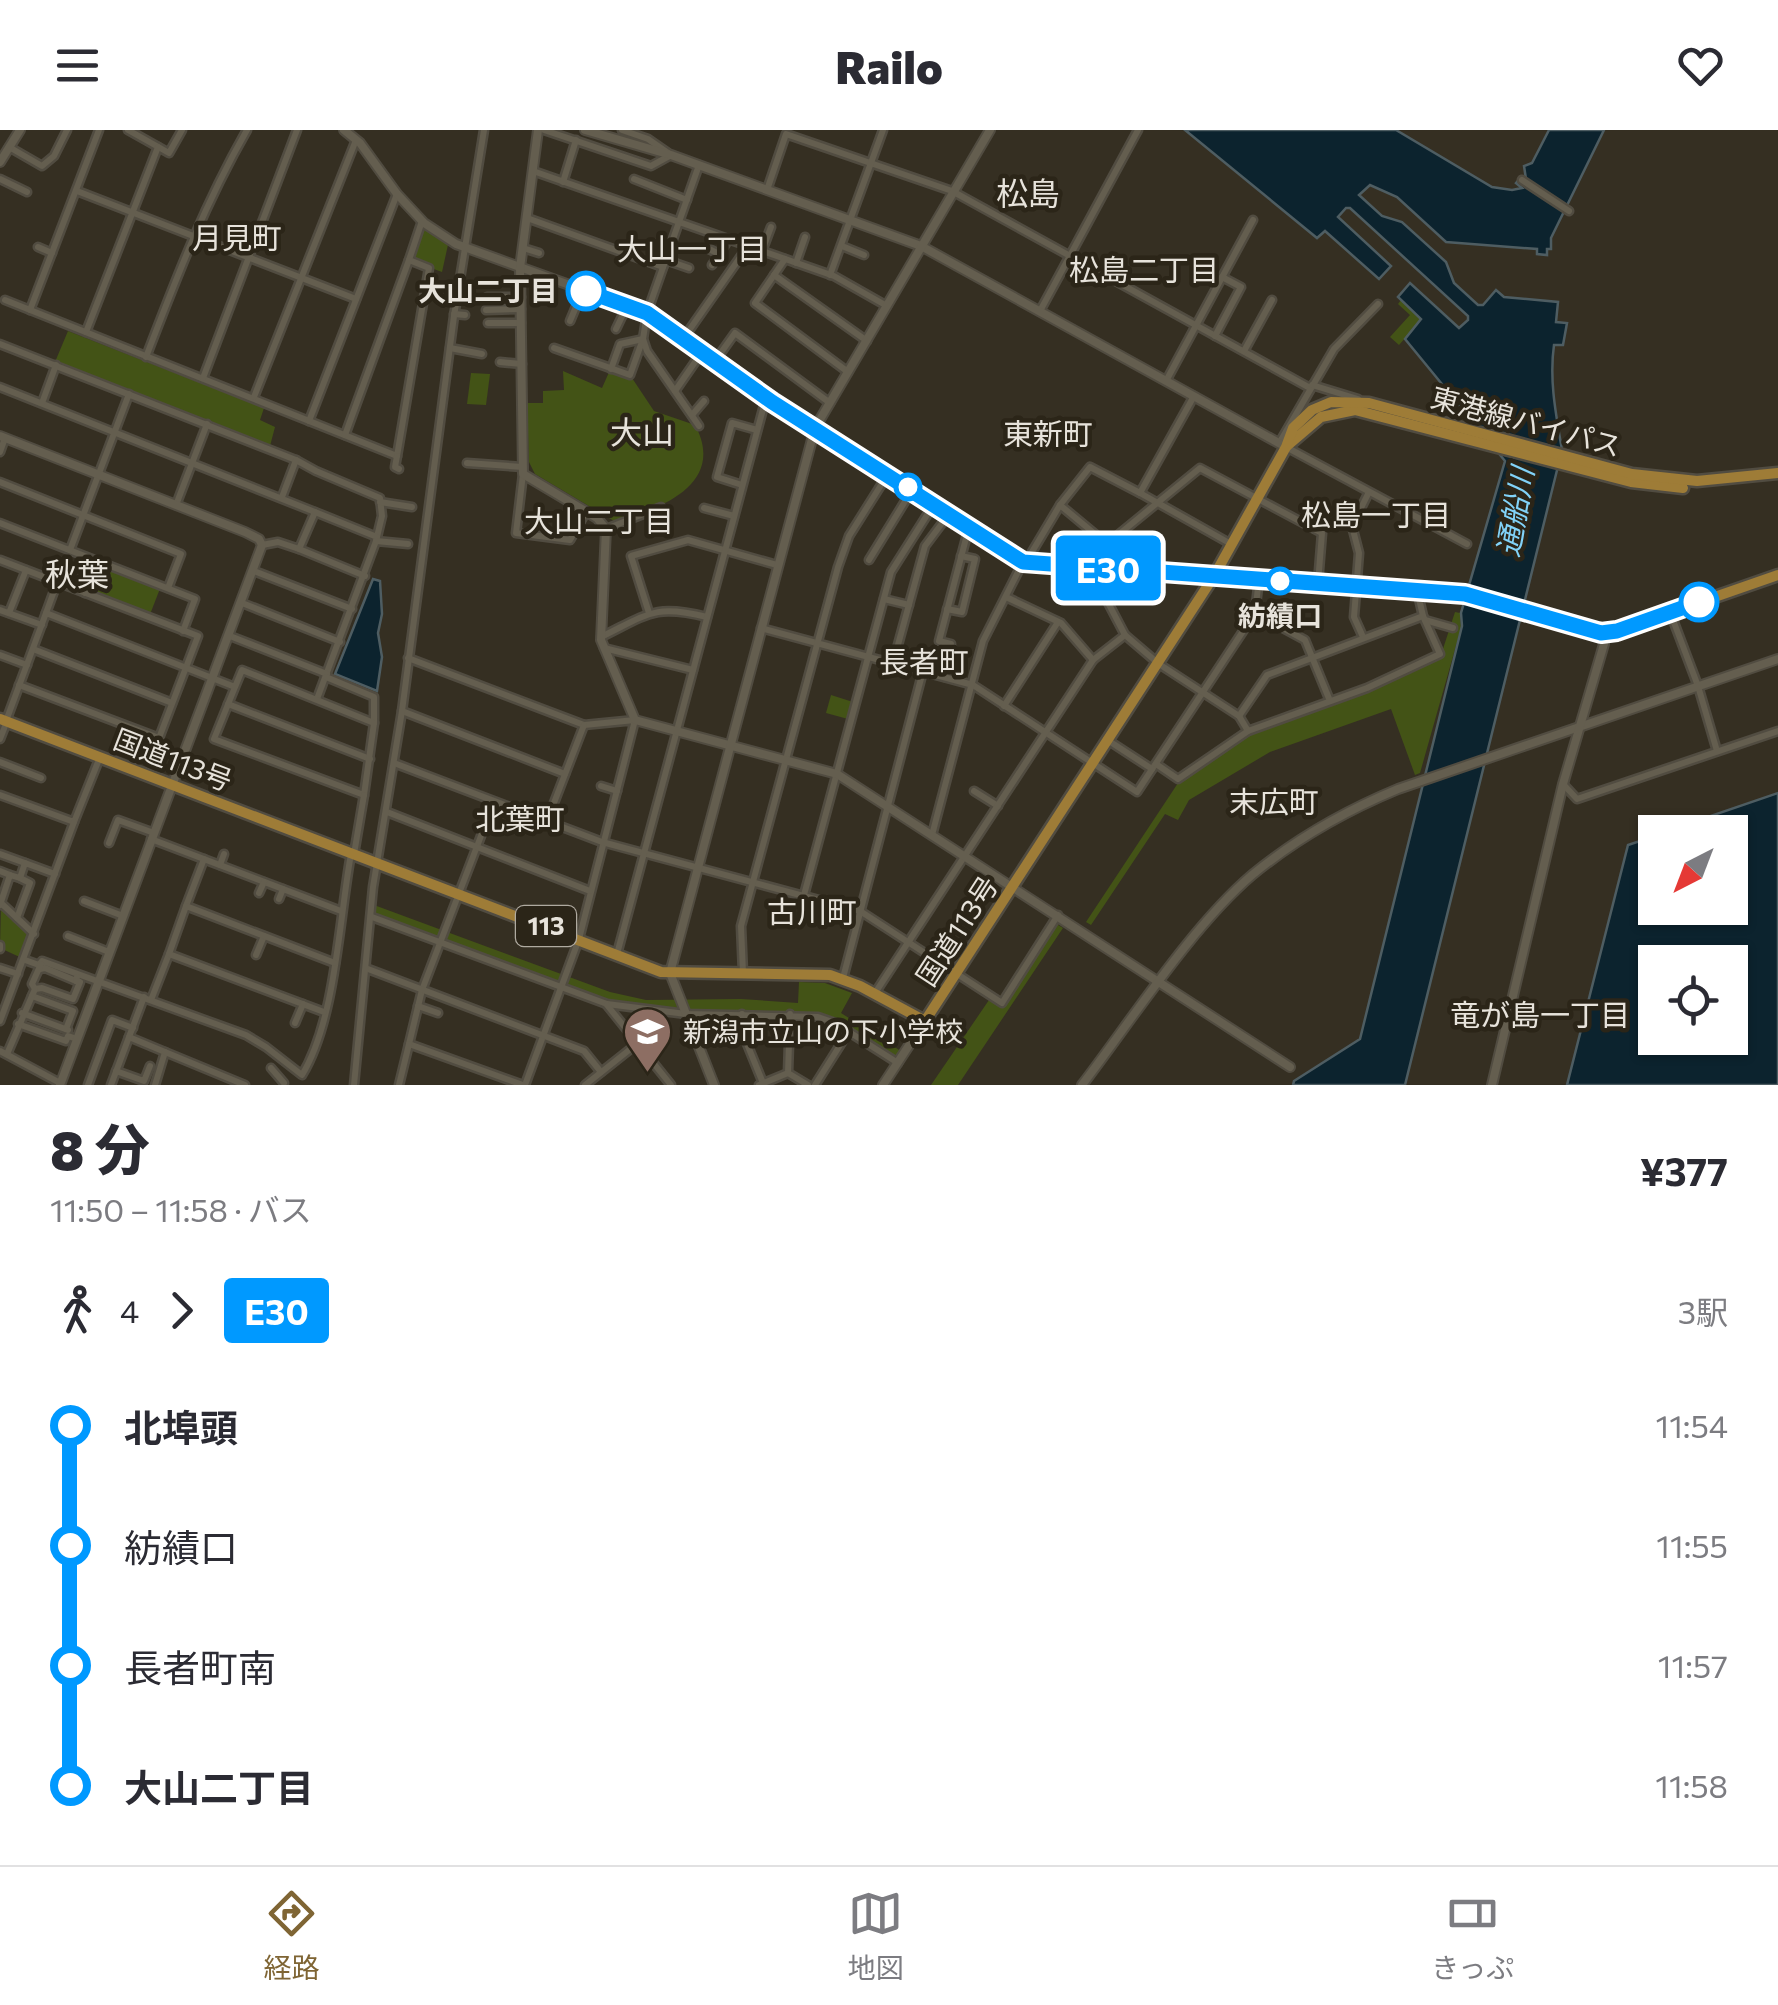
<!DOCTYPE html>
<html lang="ja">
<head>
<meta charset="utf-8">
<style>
	:root { --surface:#fff; --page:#f7f7f7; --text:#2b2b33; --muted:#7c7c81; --line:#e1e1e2; --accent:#7f6534 }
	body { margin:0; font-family:Commissioner,"Noto Sans JP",sans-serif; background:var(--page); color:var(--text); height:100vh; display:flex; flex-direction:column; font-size:38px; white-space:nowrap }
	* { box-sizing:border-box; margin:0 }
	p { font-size:32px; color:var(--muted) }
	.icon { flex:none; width:55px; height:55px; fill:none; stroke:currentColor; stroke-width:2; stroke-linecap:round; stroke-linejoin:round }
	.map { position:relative; height:955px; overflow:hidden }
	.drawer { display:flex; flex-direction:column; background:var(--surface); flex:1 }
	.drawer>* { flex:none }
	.badge { padding:0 20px; border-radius:8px; font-size:35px; line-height:65px }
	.needle { width:65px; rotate:222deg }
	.fabs { position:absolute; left:1638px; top:685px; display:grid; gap:20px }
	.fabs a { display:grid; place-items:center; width:110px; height:110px; border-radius:0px; background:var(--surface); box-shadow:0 2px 8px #0004; font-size:50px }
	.map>.badge { position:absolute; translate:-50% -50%; box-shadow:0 0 0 5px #fff }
	.legs { display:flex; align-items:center; gap:15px; height:110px; padding:0 50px; font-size:32px }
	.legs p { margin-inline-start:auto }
	.headline { display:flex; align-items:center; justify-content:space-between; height:170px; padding:0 50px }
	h1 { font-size:55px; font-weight:800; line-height:75px }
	ul { padding:0 50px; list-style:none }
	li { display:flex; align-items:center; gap:35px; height:120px; font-size:38px }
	li i { display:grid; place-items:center; width:15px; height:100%; margin:0 12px; background:currentColor }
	li i::after { content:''; width:25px; height:25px; margin:-12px; border:8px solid; border-radius:50%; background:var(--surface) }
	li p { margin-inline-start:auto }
	li:first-child i { background:linear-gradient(#0000 50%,currentColor 0) }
	li:last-child i { background:linear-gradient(currentColor 50%,#0000 0) }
	header { display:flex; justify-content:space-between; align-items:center; height:130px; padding:0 50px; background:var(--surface); font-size:45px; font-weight:800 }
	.dock { display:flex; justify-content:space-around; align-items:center; height:140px; border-top:2px solid var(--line); background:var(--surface); font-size:28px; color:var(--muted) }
	.dock a { display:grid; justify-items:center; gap:5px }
	.dock .current { color:var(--accent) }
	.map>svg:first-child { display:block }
	.green { fill:#435316 }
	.water { fill:#0c232e; stroke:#4e5d62; stroke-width:2.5; fill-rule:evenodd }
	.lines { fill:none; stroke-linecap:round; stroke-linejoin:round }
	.minor-casing { stroke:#514c41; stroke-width:11 }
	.tertiary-casing { stroke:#514c41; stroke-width:12 }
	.trunk-casing { stroke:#514c41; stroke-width:15 }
	.minor { stroke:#645e4f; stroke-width:6 }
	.tertiary { stroke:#645e4f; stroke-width:8 }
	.trunk { stroke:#9e7c37; stroke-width:10 }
	.line-1-casing { stroke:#fff; stroke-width:22 }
	.line-1 { stroke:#09f; stroke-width:15 }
	.stop-1-dot { fill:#fff; stroke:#09f; stroke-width:5 }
	.labels { text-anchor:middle; stroke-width:9; stroke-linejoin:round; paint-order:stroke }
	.shield { fill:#2b2518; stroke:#afaaa0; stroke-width:2.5 }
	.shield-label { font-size:25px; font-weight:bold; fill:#e7e3db }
	.stop-label { font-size:28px; font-weight:bold; fill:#e7e3db; stroke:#2b2518; text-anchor:end }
	.street-label { font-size:28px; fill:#e7e3db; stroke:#2b2518 }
	.poi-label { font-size:28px; fill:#e7e3db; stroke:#2b2518; text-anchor:start }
	.neighbourhood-label { font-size:30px; fill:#e7e3db; stroke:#2b2518 }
	.water-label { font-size:30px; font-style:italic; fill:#81d2f8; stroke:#2b2518 }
	.quarter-label { font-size:32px; fill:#e7e3db; stroke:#2b2518 }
</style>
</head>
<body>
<header><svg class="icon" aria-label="menu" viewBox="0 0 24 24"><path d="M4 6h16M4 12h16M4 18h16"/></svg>Railo<svg class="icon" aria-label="heart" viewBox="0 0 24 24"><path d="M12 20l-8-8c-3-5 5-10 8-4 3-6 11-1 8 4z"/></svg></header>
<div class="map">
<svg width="1778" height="955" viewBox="0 0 1778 955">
	<rect width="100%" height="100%" fill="#352f22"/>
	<!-- green -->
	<g class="green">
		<path d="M422 91 449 110 442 142 409 130Z"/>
		<path d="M1401 170 1421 190 1399 215 1390 207 1410 185 1398 174Z"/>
		<path d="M68 201 264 278 260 290 275 297 270 316 55 232Z"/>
		<path d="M610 240 632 248 654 281 695 295C727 354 660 380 614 391L535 344 529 332 527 273H543V261L564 260 563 241 602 258Z"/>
		<path d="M471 243 490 244 486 275 467 274Z"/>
		<path d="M96 431 161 456 149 487 85 463Z"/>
		<path d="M1455 482 1460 483 1461 498 1420 643 1415 645 1391 579 1270 622 1189 670 1178 690 1165 684 1091 795 1086 792 1180 650 1251 602 1367 561 1440 528Z"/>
		<path d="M831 565 853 572 848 589 826 583Z"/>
		<path d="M1 775 33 804 24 829 0 818Z"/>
		<path d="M374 775 610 862 646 870 741 869 798 873 799 852 825 853 852 863 841 883 904 923 898 933 849 901 818 887 686 884 607 874 372 787Z"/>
		<path d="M1055 793 1063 798 958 955H931L989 870 1001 877Z"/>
	</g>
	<!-- water -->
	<g class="water">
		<path d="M1185 0H1396L1492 57 1512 60 1522 58 1516 53 1521 47 1526 49 1524 36 1532 33 1549 0H1604L1551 108V119H1547V125L1537 124V119L1446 112 1397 67 1370 55 1359 65 1382 86 1402 92 1446 132 1454 153 1478 175H1483L1496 160 1504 167 1558 172 1556 192 1567 193 1563 215H1554C1549 250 1556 285 1562 320L1405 955H1293L1294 951 1360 909 1462 496 1461 483 1505 331 1405 209 1421 189 1398 167 1410 153 1459 198 1468 190V186L1350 78H1346L1338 87 1391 136 1379 149 1325 101 1317 108Z"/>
		<path d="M373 449 380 451 382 484 378 503 382 527 377 561 335 544Z"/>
		<path d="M1778 663V955H1567L1628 715 1655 706V778H1730V702H1664ZM1655 832H1730V908H1655Z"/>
	</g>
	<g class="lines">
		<defs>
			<g id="minor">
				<path d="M128 0 169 23 182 0"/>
				<path d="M544 0 651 36 671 25 648 9 622 0"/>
				<path d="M9 17 42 36 54 26 67 0"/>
				<path d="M533 41 834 146 887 176"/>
				<path d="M0 49 27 62"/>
				<path d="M634 49 687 70"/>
				<path d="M1522 50 1569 81"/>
				<path d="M563 52 576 10"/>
				<path d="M767 60 786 4 952 61 1310 258"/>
				<path d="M77 61 356 169"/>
				<path d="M527 88 663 137"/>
				<path d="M654 114 669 119"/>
				<path d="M842 116 864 125"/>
				<path d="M38 117 52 123"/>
				<path d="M523 118 539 123"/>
				<path d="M709 119 719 124"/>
				<path d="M762 121 771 97"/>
				<path d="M785 129 755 173 848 242"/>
				<path d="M666 130 689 138"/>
				<path d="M796 133 805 107"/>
				<path d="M712 135 729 109"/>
				<path d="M774 145 867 211"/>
				<path d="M830 145 883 0"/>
				<path d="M487 167H521"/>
				<path d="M5 170 397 326 429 138 409 130 422 91"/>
				<path d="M1378 174 1334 219 1281 310 1286 317 1467 414"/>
				<path d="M30 180 99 0"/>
				<path d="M486 180 521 179"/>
				<path d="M1040 181 1138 0"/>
				<path d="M454 184 465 185"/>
				<path d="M570 191 583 160"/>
				<path d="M488 193H521"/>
				<path d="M616 199 627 176"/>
				<path d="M86 202 158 17"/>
				<path d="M1215 206 1241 157 1222 147"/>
				<path d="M683 209 748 116"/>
				<path d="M0 214 296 330 316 341 380 368 382 386 376 411 317 569"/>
				<path d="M450 218 482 224"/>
				<path d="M554 218 630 245 643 209 647 183 699 35"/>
				<path d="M1244 221 1272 170"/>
				<path d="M146 227C176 149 205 73 247 0"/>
				<path d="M715 231 735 203 830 273"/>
				<path d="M500 232 522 234"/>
				<path d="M611 239 620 214 643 209 647 221 699 296"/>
				<path d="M203 248 297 0"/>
				<path d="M1166 251 1253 90"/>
				<path d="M1312 255 1358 269"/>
				<path d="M0 257 315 382 299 419 278 412 262 415"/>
				<path d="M675 261 702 222"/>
				<path d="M254 267 356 10"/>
				<path d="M42 273 56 235"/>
				<path d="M692 285 704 271"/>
				<path d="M309 291 397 64"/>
				<path d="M345 305 409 130"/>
				<path d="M0 322 5 308"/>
				<path d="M397 326 395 337 399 339"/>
				<path d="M467 333 523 337"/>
				<path d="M523 344 516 403 570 410 586 382"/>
				<path d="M0 352 181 424 168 458"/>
				<path d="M742 355 717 347 732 293 757 300"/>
				<path d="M1140 363 1231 414"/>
				<path d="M282 367 296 330"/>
				<path d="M380 372 412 377"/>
				<path d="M176 375 207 294"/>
				<path d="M1060 375 1107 414"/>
				<path d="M704 378 734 386"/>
				<path d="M315 382 377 407"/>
				<path d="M0 393 195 469 183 501"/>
				<path d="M606 399 661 377"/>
				<path d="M376 411 408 414"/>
				<path d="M299 419 365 446"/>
				<path d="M70 420 129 264"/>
				<path d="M0 430 198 506 159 608 19 555"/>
				<path d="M869 430 912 360"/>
				<path d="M1026 432 1060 375 1090 337 1140 363 1194 266"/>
				<path d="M254 441 352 479"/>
				<path d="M85 463 96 431"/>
				<path d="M1006 467 1061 493 1093 530"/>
				<path d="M884 469 909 475"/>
				<path d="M242 473 340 512"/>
				<path d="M947 479 962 482 975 429 961 426"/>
				<path d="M0 480 42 495"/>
				<path d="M1670 482 1698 556 1717 621"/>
				<path d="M9 483 26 440"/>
				<path d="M46 483 57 453"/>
				<path d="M649 483 631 426 688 410 777 435"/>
				<path d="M1255 483 1305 510 1330 571"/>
				<path d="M1425 490 1453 498"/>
				<path d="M761 498 973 555 1137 662 1255 483 1259 449"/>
				<path d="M230 506 327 544"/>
				<path d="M601 507C648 484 654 474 707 487"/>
				<path d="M1363 507 1354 487 1359 423 1352 396 1369 362"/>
				<path d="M604 518 693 540"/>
				<path d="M33 519 172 573"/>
				<path d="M0 525 27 535"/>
				<path d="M408 528 584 595 635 590 579 809 525 955"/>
				<path d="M893 533 925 416 949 384"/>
				<path d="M326 547 374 567V593"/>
				<path d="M945 547 951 514 939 511 969 397"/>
				<path d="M228 574 370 629"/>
				<path d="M1004 576 1058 492"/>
				<path d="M402 581 565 644"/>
				<path d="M1239 586 1267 545 1423 486"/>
				<path d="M6 591 46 483 235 557 214 609 364 665 374 593 242 540 235 557"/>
				<path d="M1248 601 1239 586 1159 534 1125 505 1104 465 1107 414 1200 338 1322 403 1318 453"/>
				<path d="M0 609 7 591"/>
				<path d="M1109 611 1152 639"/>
				<path d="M0 632 41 648"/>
				<path d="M394 633 602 712 860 781 1002 873 1058 785"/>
				<path d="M1156 634 1178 649 1248 601 1367 558 1440 524 1423 486 1417 460"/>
				<path d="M1563 654 1577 669 1778 601"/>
				<path d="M601 656 617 661"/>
				<path d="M974 661 998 676"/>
				<path d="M0 665 74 692 100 627"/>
				<path d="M494 672 422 860 409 914 523 955"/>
				<path d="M387 682 590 761"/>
				<path d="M547 691 584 595"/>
				<path d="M932 705 983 511 1023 432"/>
				<path d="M151 709 341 781"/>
				<path d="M109 713 118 690 154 703"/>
				<path d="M0 724 25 733"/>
				<path d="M354 724 364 665"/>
				<path d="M220 735 224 724"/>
				<path d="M0 741 10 745"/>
				<path d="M20 748 30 753 17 788 34 804"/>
				<path d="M259 763 264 752"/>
				<path d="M804 765 891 442 934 374"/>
				<path d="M279 769 283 759"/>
				<path d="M84 771 123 786"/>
				<path d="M1 773 17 788"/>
				<path d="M0 775 10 745 20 748 25 733 55 744"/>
				<path d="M186 776 204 729"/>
				<path d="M372 787 607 874 686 884 818 887 835 893 898 933"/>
				<path d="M68 806 109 822"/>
				<path d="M0 815V819"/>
				<path d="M617 824 766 268"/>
				<path d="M256 825 264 806"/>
				<path d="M25 830 39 835 42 831 246 905 266 917 302 945C336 889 339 789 351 724"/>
				<path d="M0 838 18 844"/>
				<path d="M40 839 45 838 76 851 77 847"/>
				<path d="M368 839 584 921 601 942"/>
				<path d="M743 843 741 796 838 437 849 406 888 344"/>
				<path d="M843 848 923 541"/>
				<path d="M35 859 42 858 73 869 80 852 76 851"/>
				<path d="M875 863 1093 530 1125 505"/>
				<path d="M32 866 73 881 66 899"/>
				<path d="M144 867 129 907 165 922 155 955"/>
				<path d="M151 870 169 824"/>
				<path d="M607 875 671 955"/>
				<path d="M418 876 438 883"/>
				<path d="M324 882 169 824 186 776 335 833"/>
				<path d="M22 883 68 900"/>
				<path d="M742 884 741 899 763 953"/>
				<path d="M0 891 74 692"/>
				<path d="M295 893 303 874"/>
				<path d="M18 894 66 911 68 906 77 909"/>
				<path d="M0 921 60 953"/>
				<path d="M165 922 245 955"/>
				<path d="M7 924 35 859 32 854 41 834"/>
				<path d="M271 938 284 953"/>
				<path d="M116 941 144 951 150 936"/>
				<path d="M788 943 790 884"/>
				<path d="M88 955 112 890 133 898"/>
				<path d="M111 955 129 907"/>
				<path d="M354 955 373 757 402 581 454 186 484 0"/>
				<path d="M399 955 409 914"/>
				<path d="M585 955 638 913"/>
				<path d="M759 955 788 943 808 955"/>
				<path d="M815 955 849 901"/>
			</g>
			<g id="tertiary">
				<path d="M344 0 360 13 397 64 424 93 456 114 647 183 772 272 1023 432 1214 446"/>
				<path d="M538 0 520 138 523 344 597 388 606 399 601 510 635 590 837 644 1290 937"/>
				<path d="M585 0 671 25 921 116 1286 317"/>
				<path d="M0 32 20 0"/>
				<path d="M0 306 245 402 259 409 262 415 60 955"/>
				<path d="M714 955 670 843 815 298 990 0"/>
				<path d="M883 955 925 891"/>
				<path d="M1082 955C1131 891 1192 796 1252 745 1297 708 1345 681 1398 659L1778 529"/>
				<path d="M1492 955 1563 654 1604 514 1601 503"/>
			</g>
			<g id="trunk">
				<path d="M1287 316 1321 287 1355 280 1631 352 1683 358"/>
				<path d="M1214 446 1465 464 1601 503 1617 501 1778 445"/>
				<path d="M0 589 661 842 830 845 860 856 925 891 1214 446 1286 317 1293 298 1312 280 1331 272 1369 273 1632 344 1697 351 1778 343"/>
			</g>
		</defs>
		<!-- minor casing -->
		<use href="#minor" class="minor-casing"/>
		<!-- tertiary casing -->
		<use href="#tertiary" class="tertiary-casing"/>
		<!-- trunk casing -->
		<use href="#trunk" class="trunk-casing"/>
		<!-- minor -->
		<use href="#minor" class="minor"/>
		<!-- tertiary -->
		<use href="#tertiary" class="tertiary"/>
		<!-- trunk -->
		<use href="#trunk" class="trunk"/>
	</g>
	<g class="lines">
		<defs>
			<path id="line-1" d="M586 161 647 183 772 272 1023 432 1465 464 1601 503 1617 501 1699 472"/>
		</defs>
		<!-- line-1 casing -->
		<use href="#line-1" class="line-1-casing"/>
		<!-- line-1 -->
		<use href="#line-1" class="line-1"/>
	</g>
	<!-- icons -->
	<defs>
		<symbol id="school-pin" viewBox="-11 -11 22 30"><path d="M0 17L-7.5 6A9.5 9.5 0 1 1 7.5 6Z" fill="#8d6e63" stroke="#2b2518"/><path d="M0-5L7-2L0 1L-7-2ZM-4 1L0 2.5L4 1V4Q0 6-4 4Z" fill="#fff"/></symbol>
	</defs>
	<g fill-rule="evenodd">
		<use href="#school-pin" x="620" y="874" width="55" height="75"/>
	</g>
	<!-- markers -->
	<g class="stop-1-dot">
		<circle cx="586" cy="161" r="18"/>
		<circle cx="908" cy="357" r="12"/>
		<circle cx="1280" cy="451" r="12"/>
		<circle cx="1699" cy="472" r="18"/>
	</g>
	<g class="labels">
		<!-- shield labels -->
		<rect class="shield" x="516" y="776" width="60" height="40" rx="8"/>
		<g class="shield-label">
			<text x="546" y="805">113</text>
		</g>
		<!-- stop labels -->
		<g class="stop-label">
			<text x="558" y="171">大山二丁目</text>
			<text x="1280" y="496" text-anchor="middle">紡績口</text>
		</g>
		<!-- street labels -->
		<g class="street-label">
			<text transform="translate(1526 292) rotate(15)" y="10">東港線バイパス</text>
			<text transform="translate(173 630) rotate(21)" y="10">国道113号</text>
			<text transform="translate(957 801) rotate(-57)" y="10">国道113号</text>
		</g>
		<!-- poi labels -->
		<g class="poi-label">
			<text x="683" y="912">新潟市立山の下小学校</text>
		</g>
		<!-- neighbourhood labels -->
		<g class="neighbourhood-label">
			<text x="237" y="119">月見町</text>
			<text x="692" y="130">大山一丁目</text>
			<text x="1144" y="151">松島二丁目</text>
			<text x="1048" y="315">東新町</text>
			<text x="1376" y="396">松島一丁目</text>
			<text x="599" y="402">大山二丁目</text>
			<text x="924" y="543">長者町</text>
			<text x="1274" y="683">末広町</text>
			<text x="520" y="700">北葉町</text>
			<text x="812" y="793">古川町</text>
			<text x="1540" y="896">竜が島一丁目</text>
		</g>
		<!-- water labels -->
		<g class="water-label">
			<text transform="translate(1516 382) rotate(-80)" y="10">通船川</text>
		</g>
		<!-- quarter labels -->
		<g class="quarter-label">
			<text x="1028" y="75">松島</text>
			<text x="642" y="314">大山</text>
			<text x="77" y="456">秋葉</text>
		</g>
	</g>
</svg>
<div class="fabs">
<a><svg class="needle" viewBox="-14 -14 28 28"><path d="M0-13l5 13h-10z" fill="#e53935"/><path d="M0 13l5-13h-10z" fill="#7c7c81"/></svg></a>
<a><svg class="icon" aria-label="locate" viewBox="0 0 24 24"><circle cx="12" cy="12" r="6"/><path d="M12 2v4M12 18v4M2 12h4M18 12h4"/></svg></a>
</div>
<b class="badge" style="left:1108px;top:438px;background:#09f;color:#fff">E30</b>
</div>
<section class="drawer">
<div class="headline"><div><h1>8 分</h1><p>11:50 – 11:58 · バス</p></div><b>¥377</b></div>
<div class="legs"><svg class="icon" aria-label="walk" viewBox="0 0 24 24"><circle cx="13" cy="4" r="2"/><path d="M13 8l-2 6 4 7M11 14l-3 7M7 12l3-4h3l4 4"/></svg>4<svg class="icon" aria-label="forward" viewBox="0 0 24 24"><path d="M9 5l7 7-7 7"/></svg><b class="badge" style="background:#09f;color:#fff">E30</b><p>3駅</p></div>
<ul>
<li><i style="color:#09f"></i><b>北埠頭</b><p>11:54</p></li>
<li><i style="color:#09f"></i><span>紡績口</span><p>11:55</p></li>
<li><i style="color:#09f"></i><span>長者町南</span><p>11:57</p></li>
<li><i style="color:#09f"></i><b>大山二丁目</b><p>11:58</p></li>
</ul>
</section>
<nav class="dock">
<a class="current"><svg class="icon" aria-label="directions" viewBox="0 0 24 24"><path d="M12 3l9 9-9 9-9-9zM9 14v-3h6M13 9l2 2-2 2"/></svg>経路</a>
<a><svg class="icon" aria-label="map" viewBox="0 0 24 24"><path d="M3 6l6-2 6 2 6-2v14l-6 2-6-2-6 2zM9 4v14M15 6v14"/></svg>地図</a>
<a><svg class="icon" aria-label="tickets" viewBox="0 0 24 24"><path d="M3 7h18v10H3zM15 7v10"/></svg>きっぷ</a>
</nav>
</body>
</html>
